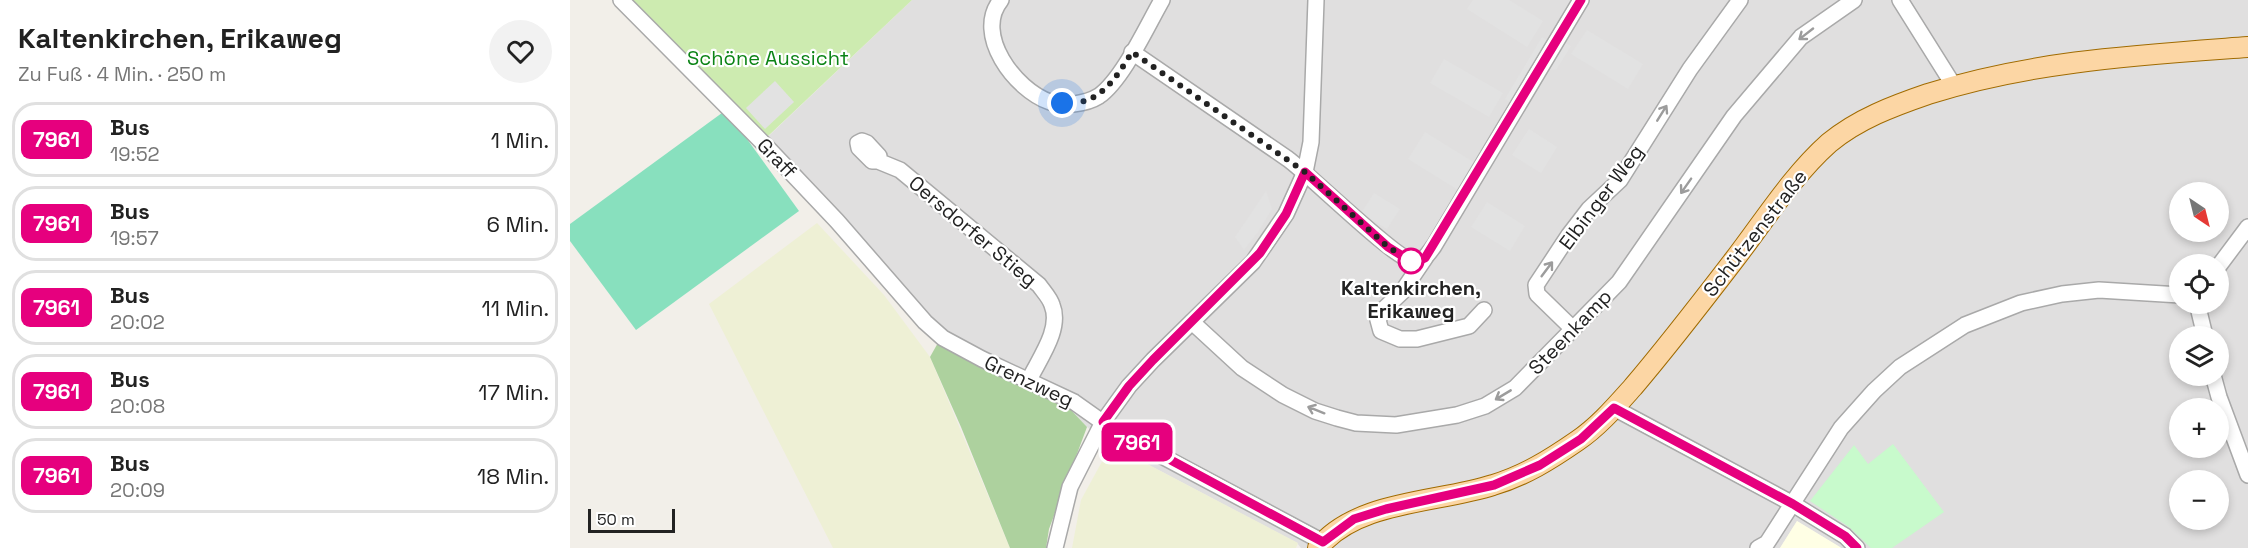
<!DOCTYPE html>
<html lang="de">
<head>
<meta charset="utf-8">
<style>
	:root { --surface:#fff; --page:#f2f2f2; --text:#222; --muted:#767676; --line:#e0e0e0 }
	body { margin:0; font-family:"Space Grotesk",sans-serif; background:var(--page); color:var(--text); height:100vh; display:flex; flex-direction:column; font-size:22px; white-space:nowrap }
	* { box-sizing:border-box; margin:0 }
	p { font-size:20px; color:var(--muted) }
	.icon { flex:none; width:33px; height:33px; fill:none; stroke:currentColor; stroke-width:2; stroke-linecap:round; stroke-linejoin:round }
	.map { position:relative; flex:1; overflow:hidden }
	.side { display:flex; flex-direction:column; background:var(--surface); width:570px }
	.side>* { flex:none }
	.badge { padding:0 12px; border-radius:9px; font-size:21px; line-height:39px }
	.needle { width:39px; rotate:145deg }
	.fabs { position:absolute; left:1599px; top:182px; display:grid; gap:12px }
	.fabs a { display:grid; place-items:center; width:60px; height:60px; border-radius:50%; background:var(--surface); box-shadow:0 3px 9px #0003; font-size:30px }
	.scale { position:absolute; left:18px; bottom:15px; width:87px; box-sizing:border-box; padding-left:6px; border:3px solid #222; border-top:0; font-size:16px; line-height:21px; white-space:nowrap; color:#222; -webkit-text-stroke:4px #fff; paint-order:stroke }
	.you { position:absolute; width:30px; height:30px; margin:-15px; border:4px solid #fff; border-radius:50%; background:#1a73e8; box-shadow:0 0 0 9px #1a73e833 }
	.map>.badge { position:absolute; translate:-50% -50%; box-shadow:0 0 0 3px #fff }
	.round { display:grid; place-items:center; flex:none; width:63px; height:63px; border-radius:32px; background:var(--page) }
	.headline { display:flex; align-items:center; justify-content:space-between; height:102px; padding:0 18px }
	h1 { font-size:28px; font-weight:800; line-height:45px }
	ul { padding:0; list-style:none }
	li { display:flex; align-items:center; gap:18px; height:75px; margin:0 12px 9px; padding:0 6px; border:3px solid var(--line); border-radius:24px }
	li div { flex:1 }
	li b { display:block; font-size:22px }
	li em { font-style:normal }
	li .badge { min-width:66px; font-weight:700; text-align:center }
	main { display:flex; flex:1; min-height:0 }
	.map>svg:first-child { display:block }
	.residential { fill:#e0dfdf; fill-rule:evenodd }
	.education { fill:#ffffe5 }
	.farmland { fill:#eef0d5 }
	.grass { fill:#cdebb0 }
	.forest { fill:#add19e }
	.park { fill:#c8facc }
	.pitch { fill:#88e0be }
	.parking { fill:#e2e2e2 }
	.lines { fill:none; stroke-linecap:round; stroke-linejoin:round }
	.minor-casing { stroke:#a9a9a9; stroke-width:18 }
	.major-casing { stroke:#a06b00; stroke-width:22 }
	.minor { stroke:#fff; stroke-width:15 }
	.major { stroke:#fcd6a4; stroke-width:20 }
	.oneway { stroke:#9c9c9c }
	.line-casing { stroke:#fff; stroke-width:14 }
	.line { stroke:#e6007e; stroke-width:9 }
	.walk { stroke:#222; stroke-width:6; stroke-dasharray:0 10.8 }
	.stop-dot { fill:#fff; stroke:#e6007e; stroke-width:3 }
	.labels { text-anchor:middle; stroke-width:4.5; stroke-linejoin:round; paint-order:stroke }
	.park-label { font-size:20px; fill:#0c8416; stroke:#fff }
	.street-label { font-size:20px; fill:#222; stroke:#fff }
	.stop-label { font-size:20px; font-weight:bold; fill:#222; stroke:#fff }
</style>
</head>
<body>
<main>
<section class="side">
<div class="headline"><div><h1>Kaltenkirchen, Erikaweg</h1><p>Zu Fuß · 4 Min. · 250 m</p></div><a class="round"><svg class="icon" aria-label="heart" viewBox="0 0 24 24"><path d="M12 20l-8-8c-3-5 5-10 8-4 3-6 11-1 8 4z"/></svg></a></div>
<ul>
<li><span class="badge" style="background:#e6007e;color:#fff">7961</span><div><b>Bus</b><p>19:52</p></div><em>1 Min.</em></li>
<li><span class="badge" style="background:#e6007e;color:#fff">7961</span><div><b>Bus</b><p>19:57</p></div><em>6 Min.</em></li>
<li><span class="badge" style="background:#e6007e;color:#fff">7961</span><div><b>Bus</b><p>20:02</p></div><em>11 Min.</em></li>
<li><span class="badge" style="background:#e6007e;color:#fff">7961</span><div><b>Bus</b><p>20:08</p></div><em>17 Min.</em></li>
<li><span class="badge" style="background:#e6007e;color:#fff">7961</span><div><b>Bus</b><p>20:09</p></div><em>18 Min.</em></li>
</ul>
</section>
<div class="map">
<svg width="1678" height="548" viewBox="0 0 1678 548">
	<rect width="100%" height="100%" fill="#f2efe9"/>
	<!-- residential -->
	<path class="residential" d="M342 0H1678V548H1271L1227 521 1210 548H731L727 543 541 445 517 427 500 409 369 341 189 145ZM1610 192H1648V231H1610ZM1610 264H1648V303H1610ZM1610 336H1648V375H1610ZM1610 408H1648V447H1610ZM1610 480H1648V519H1610Z"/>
	<!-- education -->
	<path class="education" d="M1227 521 1270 547 1271 548H1210Z"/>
	<!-- farmland -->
	<g class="farmland">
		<path d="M247 223 314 295 360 357 440 548H263L139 304Z"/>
		<path d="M541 445 728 543 726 548H502L511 500Z"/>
	</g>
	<!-- grass -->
	<path class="grass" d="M58 0H342L197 137Z"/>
	<!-- forest -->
	<path class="forest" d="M369 341 500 409 517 427 479 529 476 548H440L391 427 360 357Z"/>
	<!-- park -->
	<path class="park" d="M1323 444 1374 512 1322 548H1301L1279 527 1240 501 1284 445 1298 464Z"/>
	<!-- pitch -->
	<path class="pitch" d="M156 110 229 211 66 330 0 241V224Z"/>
	<!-- parking -->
	<g class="parking">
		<path d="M903 0H939L973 21 957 47 897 9Z"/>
		<path d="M1017 30 1073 64 1058 89 1001 54Z"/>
		<path d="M972 37 984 44 988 38 1001 46 986 70 970 69 947 106 935 99Z"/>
		<path d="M874 59 933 93 919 117 860 83Z"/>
		<path d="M205 81 224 102 195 129 176 108Z"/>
		<path d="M959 129 987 147 971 173 942 155Z"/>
		<path d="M855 132 905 163 888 190 838 159Z"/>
		<path d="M696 191 702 209 688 232 674 250 665 237Z"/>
		<path d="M804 193 830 209 817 229 791 213Z"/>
		<path d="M917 202 955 226 940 251 901 227Z"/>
	</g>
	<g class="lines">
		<defs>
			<g id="minor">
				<path d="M51 0 193 143 267 221 355 322 373 338 412 359 504 402 545 431 753 542"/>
				<path d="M431 0C403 34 445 90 480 102 494 107 516 104 529 96 553 79 577 26 592 0"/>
				<path d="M1330 0 1384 86"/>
				<path d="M562 52 718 159C740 175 826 260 843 261 854 262 858 254 864 246L1011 0"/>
				<path d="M308 161 309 156 297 143 292 141 288 143 289 148 302 161H308L330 170 469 285C474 292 480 298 482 305 492 329 469 359 459 380"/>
				<path d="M855 258 832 292 814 309 808 320 811 331 830 339H847L899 326 914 310"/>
				<path d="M1648 267 1678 227"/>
				<path d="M1627 303 1635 336"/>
				<path d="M622 322 672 368 713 395 745 411 767 418 786 423 826 425 887 415 915 406 945 388 1049 282 1164 116 1231 37 1284 0"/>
				<path d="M1003 329 967 294 966 285 999 235 1019 209 1050 180 1120 69 1170 0"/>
				<path d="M1643 375 1649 397 1678 475"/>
				<path d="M1044 408 1223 504 1275 536 1287 548"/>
				<path d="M485 548 500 487 533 422 559 386 583 360 683 262 716 214 735 172 741 142 746 0"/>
				<path d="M1188 548 1197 543 1271 428 1304 391 1330 367 1395 325 1451 303 1492 294 1529 290 1610 295"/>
			</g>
			<path id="major" d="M748 548C787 500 868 503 923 485 954 476 981 459 1007 441 1028 427 1046 406 1063 387 1098 346 1131 303 1164 260 1194 221 1222 176 1259 143 1288 119 1323 106 1358 94 1462 61 1570 55 1678 47"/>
		</defs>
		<!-- minor casing -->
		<use href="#minor" class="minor-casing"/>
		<!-- major casing -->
		<use href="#major" class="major-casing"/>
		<!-- minor -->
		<use href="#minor" class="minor"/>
		<!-- major -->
		<use href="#major" class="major"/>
	</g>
	<!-- one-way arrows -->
	<defs><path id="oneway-shaft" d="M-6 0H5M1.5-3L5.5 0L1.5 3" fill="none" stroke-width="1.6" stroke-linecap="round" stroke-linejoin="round" transform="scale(1.5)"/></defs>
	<g class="oneway">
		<use href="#oneway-shaft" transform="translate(1236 34) rotate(142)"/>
		<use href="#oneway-shaft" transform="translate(1092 113) rotate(-58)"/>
		<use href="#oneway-shaft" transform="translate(1116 186) rotate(125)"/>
		<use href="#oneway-shaft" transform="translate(977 269) rotate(-53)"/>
		<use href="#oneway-shaft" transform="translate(933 395) rotate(149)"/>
		<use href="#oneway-shaft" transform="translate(746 410) rotate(-158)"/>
	</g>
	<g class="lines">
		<defs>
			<path id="line" d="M1011 0 855 258 846 262 839 260 818 247 735 172 716 214 690 253 583 360 559 386 533 422 545 430 753 542 784 519 816 509 924 485 970 465 1011 439 1044 408 1223 504 1275 536 1287 548"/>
		</defs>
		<!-- line casing -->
		<use href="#line" class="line-casing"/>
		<!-- line -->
		<use href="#line" class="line"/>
		<!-- walk -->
		<path class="walk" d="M492 103C528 107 545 80 562 52L735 172 818 247 841 261"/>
	</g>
	<!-- markers -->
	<circle class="stop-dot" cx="841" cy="261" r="12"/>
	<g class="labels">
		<!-- park labels -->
		<g class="park-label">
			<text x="198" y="65">Schöne Aussicht</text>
		</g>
		<!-- street labels -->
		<g class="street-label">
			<text transform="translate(207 158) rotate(46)" y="7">Graff</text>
			<text transform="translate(1031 197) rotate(-53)" y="7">Elbinger Weg</text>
			<text transform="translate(403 231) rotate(40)" y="7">Oersdorfer Stieg</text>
			<text transform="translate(1185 233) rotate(-52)" y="7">Schützenstraße</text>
			<text transform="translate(1000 332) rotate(-46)" y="7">Steenkamp</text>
			<text transform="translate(459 381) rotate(25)" y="7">Grenzweg</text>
		</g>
		<!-- stop labels -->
		<g class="stop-label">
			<text x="841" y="295">Kaltenkirchen,<tspan x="841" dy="23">Erikaweg</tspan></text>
		</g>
	</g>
</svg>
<div class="fabs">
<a><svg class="needle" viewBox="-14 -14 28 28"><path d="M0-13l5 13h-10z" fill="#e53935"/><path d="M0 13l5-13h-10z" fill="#767676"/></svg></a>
<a><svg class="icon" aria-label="locate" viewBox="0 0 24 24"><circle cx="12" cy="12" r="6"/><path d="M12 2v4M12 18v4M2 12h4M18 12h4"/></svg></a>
<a><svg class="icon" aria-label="layers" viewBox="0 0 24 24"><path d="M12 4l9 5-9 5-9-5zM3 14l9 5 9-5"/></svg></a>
<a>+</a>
<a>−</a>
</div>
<div class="scale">50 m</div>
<div class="you" style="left:492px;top:103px"></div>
<b class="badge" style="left:567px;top:442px;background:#e6007e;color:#fff">7961</b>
</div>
</main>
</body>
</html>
